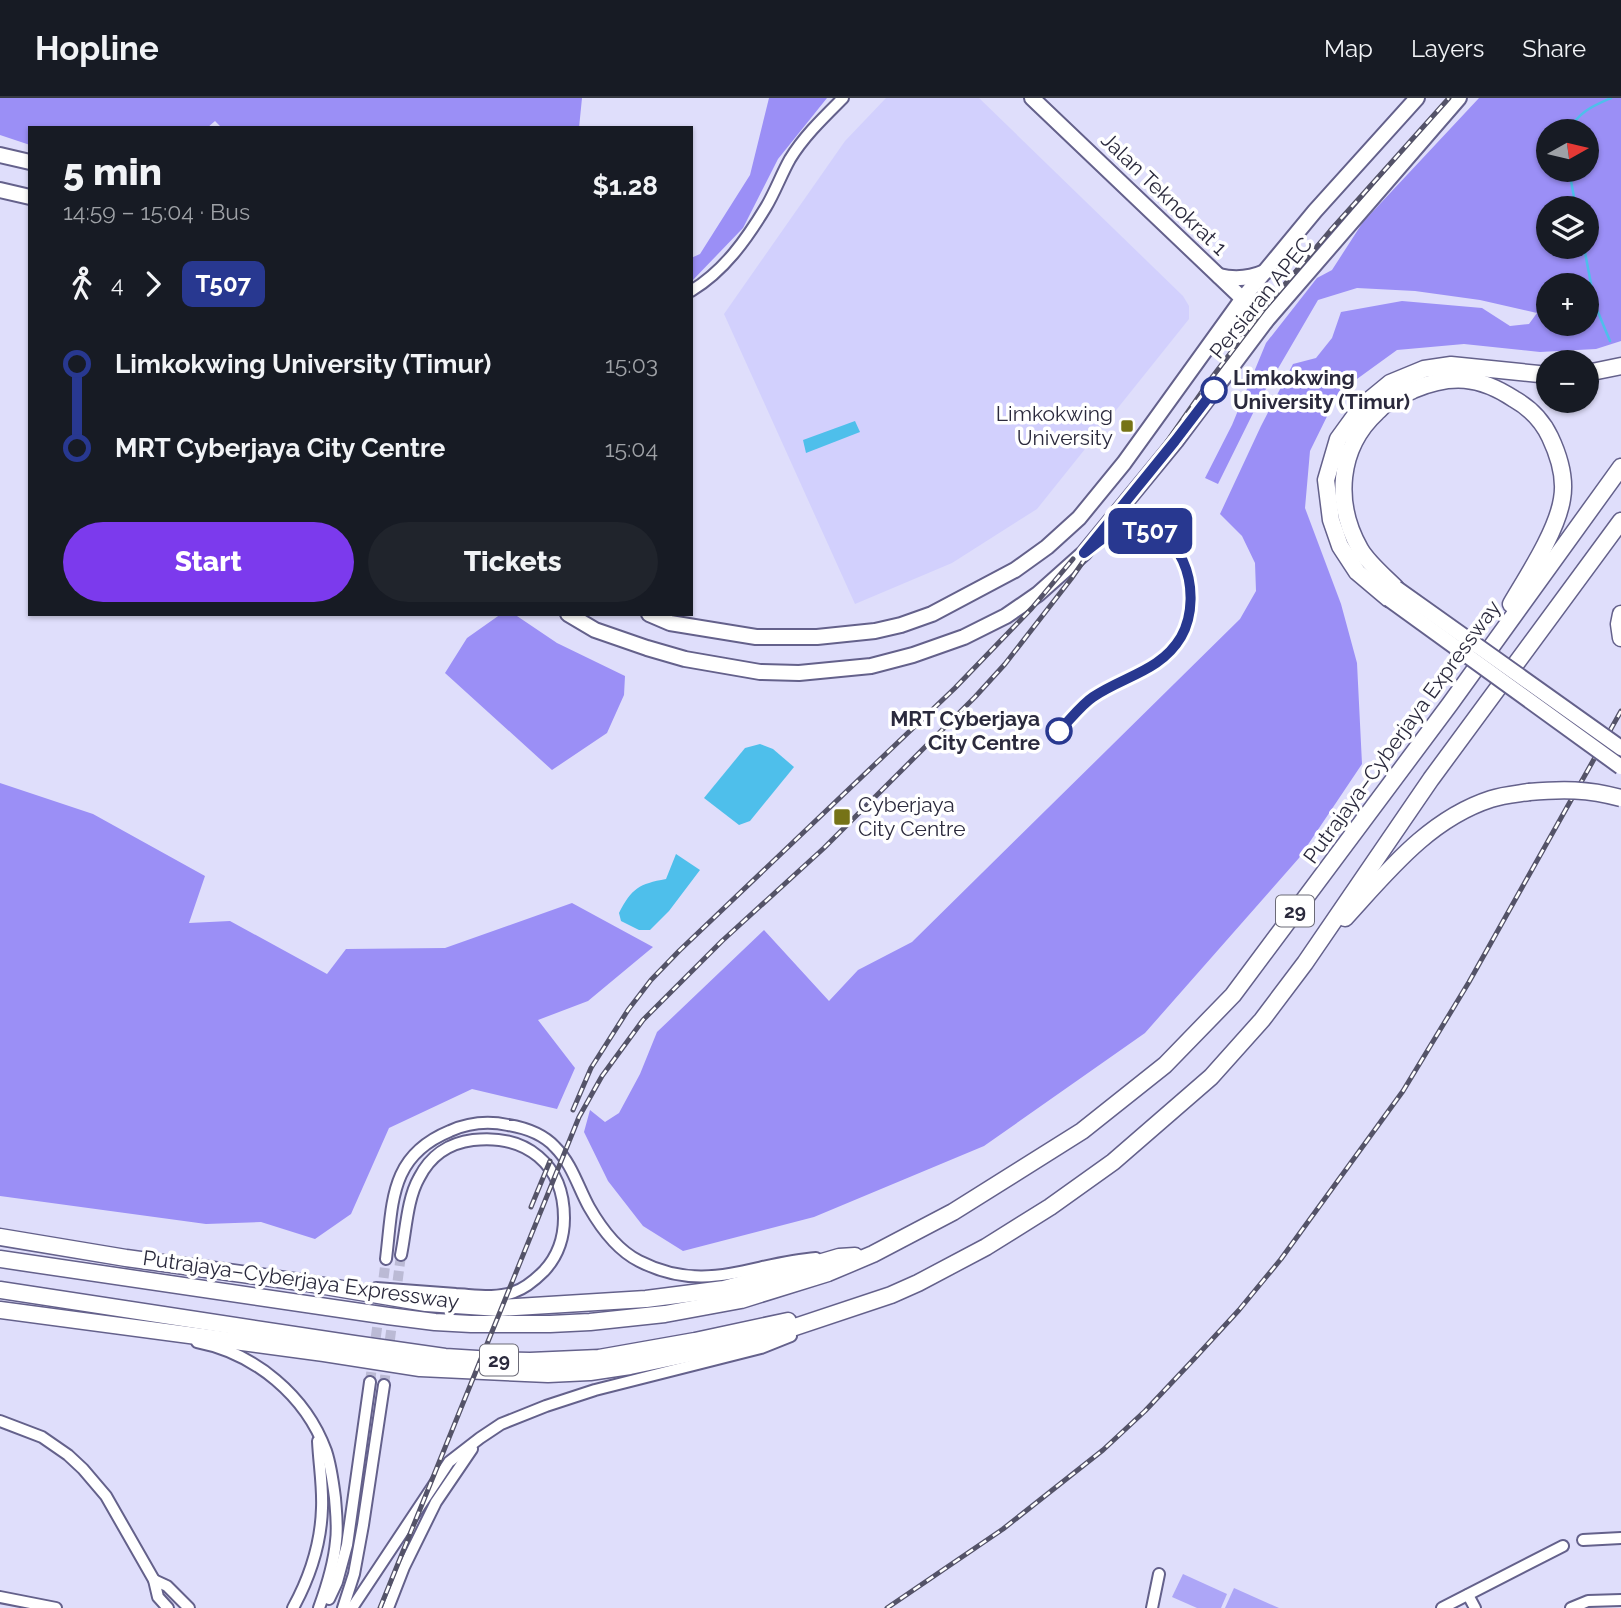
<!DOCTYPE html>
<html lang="en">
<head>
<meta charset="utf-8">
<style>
	:root { --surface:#171b24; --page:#20242c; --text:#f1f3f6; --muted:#9ea1a6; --line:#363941; --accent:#7c3aed }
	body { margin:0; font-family:Raleway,sans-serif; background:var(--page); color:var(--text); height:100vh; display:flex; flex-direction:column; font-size:26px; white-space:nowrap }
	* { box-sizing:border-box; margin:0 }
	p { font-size:23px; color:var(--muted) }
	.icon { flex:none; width:38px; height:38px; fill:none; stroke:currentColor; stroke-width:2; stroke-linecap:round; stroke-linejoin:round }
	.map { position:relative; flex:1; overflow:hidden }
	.drawer { position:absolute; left:28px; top:28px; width:665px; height:490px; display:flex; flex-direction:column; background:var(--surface); border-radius:0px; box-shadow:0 2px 5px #0004 }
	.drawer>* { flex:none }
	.badge { padding:0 14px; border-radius:10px; font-size:24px; line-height:46px }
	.needle { width:46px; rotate:82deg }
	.controls { position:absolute; left:1536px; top:21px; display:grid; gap:14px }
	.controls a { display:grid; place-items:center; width:63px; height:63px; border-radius:50%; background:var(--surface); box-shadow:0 2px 5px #0004; font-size:35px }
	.map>.badge { position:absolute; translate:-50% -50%; box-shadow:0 0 0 4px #fff }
	.legs { display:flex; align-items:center; gap:10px; height:77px; padding:0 35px; font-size:23px }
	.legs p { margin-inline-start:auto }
	.overview { display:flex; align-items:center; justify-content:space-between; height:119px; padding:0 35px }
	h1 { font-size:38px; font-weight:800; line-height:52px }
	.primary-button { display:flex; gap:14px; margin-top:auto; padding:14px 35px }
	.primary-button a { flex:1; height:80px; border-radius:42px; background:var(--accent); color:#fff; font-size:28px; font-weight:800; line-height:80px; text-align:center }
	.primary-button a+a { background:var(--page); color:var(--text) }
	ul { padding:0 35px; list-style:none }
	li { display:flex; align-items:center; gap:24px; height:84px; font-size:26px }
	li i { display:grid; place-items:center; width:10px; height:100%; margin:0 9px; background:currentColor }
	li i::after { content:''; width:18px; height:18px; margin:-9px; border:5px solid; border-radius:50%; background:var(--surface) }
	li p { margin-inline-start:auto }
	li:first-child i { background:linear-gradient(#0000 50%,currentColor 0) }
	li:last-child i { background:linear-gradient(currentColor 50%,#0000 0) }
	header { display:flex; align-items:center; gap:42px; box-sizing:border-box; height:98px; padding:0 35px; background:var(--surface); border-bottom:2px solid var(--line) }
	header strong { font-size:33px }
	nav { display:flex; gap:38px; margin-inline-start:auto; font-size:24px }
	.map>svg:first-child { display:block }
	.built { fill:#d2d0fd }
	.green { fill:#ada6f7 }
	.forest { fill:#9b8ff6; fill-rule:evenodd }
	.water { fill:#4ebfeb }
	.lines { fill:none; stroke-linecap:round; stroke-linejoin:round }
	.stream { stroke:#4ebfeb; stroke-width:2.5 }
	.minor-tunnel { stroke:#bbbad5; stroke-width:10; stroke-dasharray:10 5; stroke-linecap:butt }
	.minor-casing { stroke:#64618b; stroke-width:14 }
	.major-casing { stroke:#64618b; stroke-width:18 }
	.highway-casing { stroke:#64618b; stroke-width:19 }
	.minor { stroke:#fff; stroke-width:10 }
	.major { stroke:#fff; stroke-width:14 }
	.highway { stroke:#fff; stroke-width:16 }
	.rail-casing { stroke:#545368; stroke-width:5 }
	.rail { stroke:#fff; stroke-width:2.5; stroke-dasharray:8; stroke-linecap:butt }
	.major-bridge-casing { stroke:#64618b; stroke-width:18; stroke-linecap:butt }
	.highway-bridge-casing { stroke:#64618b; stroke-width:19; stroke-linecap:butt }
	.major-bridge { stroke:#fff; stroke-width:14 }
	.highway-bridge { stroke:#fff; stroke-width:16 }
	.line-1-casing { stroke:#fff; stroke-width:16 }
	.line-1 { stroke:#283890; stroke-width:10 }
	.stop-1-dot { fill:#fff; stroke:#283890; stroke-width:3.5 }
	.poi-dot { fill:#767317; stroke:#fff; stroke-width:2.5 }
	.labels { text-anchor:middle; stroke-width:7; stroke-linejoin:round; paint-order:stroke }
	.shield { fill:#fff; stroke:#6b6a77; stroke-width:2 }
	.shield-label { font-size:19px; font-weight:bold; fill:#2b2a3d }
	.street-label { font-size:21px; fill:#2b2a3d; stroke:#fff }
	.stop-label { font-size:21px; font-weight:bold; fill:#2b2a3d; stroke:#fff; text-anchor:start }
	.poi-label { font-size:21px; fill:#2b2a3d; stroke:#fff; text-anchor:end }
</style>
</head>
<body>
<header>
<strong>Hopline</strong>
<nav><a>Map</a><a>Layers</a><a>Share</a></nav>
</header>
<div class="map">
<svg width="1621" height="1510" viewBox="0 0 1621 1510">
	<rect width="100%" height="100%" fill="#dfdefb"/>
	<!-- built -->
	<path class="built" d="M886 0H979L1183 198 1189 208V221L1037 411 952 465 855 506 724 216 845 43Z"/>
	<!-- green -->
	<g class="green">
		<path d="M1183 1476 1227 1496 1221 1510H1197L1172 1499Z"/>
		<path d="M1234 1490 1279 1510H1225Z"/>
	</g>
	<!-- forest -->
	<g class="forest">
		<path d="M0 0H582L579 30H222L215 23 207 30H30V47L0 37Z"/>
		<path d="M769 0H827L778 61 743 130 691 184V160L700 156 750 77Z"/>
		<path d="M1479 0H1621V243L1596 251 1540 254 1464 246 1397 252 1339 294 1310 353 1305 410 1341 506 1357 565 1362 666 1299 760 1145 935 984 1048 814 1119 683 1153 643 1128 608 1083 584 1034 590 1012 605 1024 619 1015 640 976 657 934 764 832 829 903 858 872 912 844 1240 521 1256 493 1255 465 1242 438 1220 416 1261 328 1293 266 1316 260 1332 240 1341 214 1402 203 1482 210 1510 228 1529 226 1537 215 1480 202 1415 193 1357 190 1318 202 1259 303 1218 386 1205 380 1232 327 1266 245 1317 180 1332 172 1363 124ZM1549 33H1587V72H1549ZM1549 110H1587V149H1549ZM1587 187V226H1549V187Z"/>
		<path d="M501 516H514L557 545 625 578 624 597 607 635 552 672 445 575 467 540Z"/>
		<path d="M0 685 93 716 205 778 189 825 230 823 327 876 346 851 445 850 572 805 653 849 588 903 538 922 575 970 557 1011 472 991 389 1030 351 1116 315 1141 261 1124 206 1126 0 1098Z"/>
	</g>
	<!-- water -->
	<g class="water">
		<path d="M855 323 860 334 806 355 803 342Z"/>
		<path d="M760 646 773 651 794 669 750 723 739 727 704 700 745 650Z"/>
		<path d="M676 756 700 772 669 813 650 832H639L621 823 619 815C632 790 639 786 666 781Z"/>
	</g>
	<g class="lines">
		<!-- stream -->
		<g class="stream">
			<path d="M1569 33C1578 14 1593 8 1611 0"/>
			<path d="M1569 72 1576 110"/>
			<path d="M1584 149 1595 207 1610 243"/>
		</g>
		<!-- minor-tunnel -->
		<g class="minor-tunnel">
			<path d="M370 1284 386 1161"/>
			<path d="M384 1287 401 1157"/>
		</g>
		<defs>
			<g id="minor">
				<path d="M691 193C724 173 746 142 766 109 775 94 781 77 790 61 804 38 824 19 843 0"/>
				<path d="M386 1161C393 1104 389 1058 450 1033 468 1025 489 1023 508 1027 526 1030 543 1036 555 1049 572 1066 578 1089 589 1109 601 1130 617 1152 639 1163 705 1197 751 1165 816 1160"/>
				<path d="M376 1190C403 1192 429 1194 456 1196 475 1197 496 1201 514 1194 526 1190 536 1181 544 1173 558 1158 564 1140 564 1120 564 1066 526 1036 473 1042 449 1045 430 1058 419 1080 407 1101 406 1133 401 1157"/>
				<path d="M197 1244C255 1255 306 1298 326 1353 331 1368 333 1384 335 1400 336 1414 338 1429 336 1443 334 1466 327 1488 319 1510"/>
				<path d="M0 1323 42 1339 68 1357 83 1371 106 1398 154 1482 158 1499 168 1510"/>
				<path d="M1583 1442 1621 1440"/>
				<path d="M154 1482 167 1488 189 1510"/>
				<path d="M1468 1497 1475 1510"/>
				<path d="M0 1499 56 1510"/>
				<path d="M329 1501 337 1484 347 1447 370 1284"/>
				<path d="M293 1510C310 1479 321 1445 322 1410 323 1388 319 1365 318 1343"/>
				<path d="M343 1510 354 1476 363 1427 384 1287"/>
				<path d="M352 1510 449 1364 480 1340 501 1326 546 1308 595 1292 761 1250 791 1238"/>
				<path d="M388 1510 404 1469 436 1404 472 1351"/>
				<path d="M1152 1510 1159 1476"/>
				<path d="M1442 1510 1563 1448"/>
				<path d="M1571 1510 1588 1503 1621 1502"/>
			</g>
			<g id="major">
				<path d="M1032 0 1266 223"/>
				<path d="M0 57 30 64"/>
				<path d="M0 92 30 99"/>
				<path d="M1219 178C1235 182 1249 181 1265 174"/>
				<path d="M568 516 595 532 647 550 685 561 760 574 799 575 871 568 913 557 964 539 1006 518 1038 496 1084 455 1176 343 1266 223 1459 0"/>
				<path d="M649 516 670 525 756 539H817L875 533 901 527 932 516 1015 472 1047 449 1079 420 1124 365 1243 200 1315 113 1417 0"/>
			</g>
			<g id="highway">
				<path d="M1587 275 1621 268"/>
				<path d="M1396 490C1384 478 1368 465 1360 451 1334 405 1338 350 1377 314 1381 311 1384 306 1389 303 1396 298 1405 296 1413 292 1451 276 1479 278 1514 301 1530 310 1542 322 1550 339 1559 358 1566 379 1562 401 1557 433 1528 477 1511 506"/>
				<path d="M1389 501 1357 474 1340 448 1331 422 1326 382 1338 341 1362 308 1390 285 1424 271 1451 267 1549 277"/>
				<path d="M1621 516 1619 526 1621 540"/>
				<path d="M1345 820C1388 773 1429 721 1491 701 1503 697 1516 696 1529 694"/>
				<path d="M0 1139 126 1160 307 1185 426 1205 499 1210 646 1201 724 1191 788 1174 839 1159 855 1158"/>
				<path d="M0 1161 388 1218 435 1224 471 1226H550L590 1224 665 1216 741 1202 828 1175 873 1156 953 1114 1082 1033 1165 967 1233 897 1450 606 1621 369"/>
				<path d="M0 1192 354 1246 445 1259 493 1262 530 1263 599 1260 695 1243 788 1223"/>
				<path d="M0 1212 324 1255 420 1270 548 1276 590 1274 630 1268 759 1241 891 1197 918 1185 986 1149 1050 1109 1113 1064 1211 979 1262 922 1305 865 1431 681 1621 423"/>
			</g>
		</defs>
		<!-- minor casing -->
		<use href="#minor" class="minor-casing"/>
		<!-- major casing -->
		<use href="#major" class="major-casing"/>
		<!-- highway casing -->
		<use href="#highway" class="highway-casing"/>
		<!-- minor -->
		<use href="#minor" class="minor"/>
		<!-- major -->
		<use href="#major" class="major"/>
		<!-- highway -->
		<use href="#highway" class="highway"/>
		<defs>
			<g id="rail">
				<path d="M573 1012 591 970 628 912 651 882 679 853 955 590 1032 510 1073 461"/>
				<path d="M531 1109 550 1063"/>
				<path d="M380 1510 579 1019 602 978 643 922 722 843 824 750 975 599 1005 566 1071 481 1213 278 1264 211 1330 133 1449 0"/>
				<path d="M887 1510 1003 1431 1103 1352 1145 1313 1194 1261 1239 1212 1281 1161 1403 993 1469 884 1621 613"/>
			</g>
		</defs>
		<!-- rail casing -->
		<use href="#rail" class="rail-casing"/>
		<!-- rail -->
		<use href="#rail" class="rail"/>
		<defs>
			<g id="major-bridge">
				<path d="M1396 490 1621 650"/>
				<path d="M1389 501 1621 669"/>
			</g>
			<path id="highway-bridge" d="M1529 694C1563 691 1587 691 1621 700"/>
		</defs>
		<!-- major-bridge casing -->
		<use href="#major-bridge" class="major-bridge-casing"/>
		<!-- highway-bridge casing -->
		<use href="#highway-bridge" class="highway-bridge-casing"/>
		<!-- major-bridge -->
		<use href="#major-bridge" class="major-bridge"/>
		<!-- highway-bridge -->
		<use href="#highway-bridge" class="highway-bridge"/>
	</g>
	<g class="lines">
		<defs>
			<path id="line-1" d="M1059 633C1070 622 1081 607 1093 599 1124 578 1161 573 1181 539 1206 495 1181 415 1120 432 1106 436 1095 447 1084 455L1175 343 1214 292"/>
		</defs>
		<!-- line-1 casing -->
		<use href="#line-1" class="line-1-casing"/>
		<!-- line-1 -->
		<use href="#line-1" class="line-1"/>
	</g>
	<!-- markers -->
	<g class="stop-1-dot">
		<circle cx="1214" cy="292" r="12"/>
		<circle cx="1059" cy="633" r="12"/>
	</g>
	<g class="poi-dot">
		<rect x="1120" y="321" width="14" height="14" rx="3.5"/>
		<rect x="833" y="710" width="18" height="18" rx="3.5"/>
	</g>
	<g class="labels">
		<!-- shield labels -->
		<g class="shield">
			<rect x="1276" y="797.5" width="38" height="31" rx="5"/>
			<rect x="480" y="1246.5" width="38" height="31" rx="5"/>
		</g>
		<g class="shield-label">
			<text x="1295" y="820">29</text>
			<text x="499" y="1269">29</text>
		</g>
		<!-- street labels -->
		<g class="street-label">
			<text transform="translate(1164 96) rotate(44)" y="7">Jalan Teknokrat 1</text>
			<text transform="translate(1261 200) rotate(-51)" y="7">Persiaran APEC</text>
			<text transform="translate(1402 634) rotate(-54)" y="7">Putrajaya–Cyberjaya Expressway</text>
			<text transform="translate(301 1182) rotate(8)" y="7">Putrajaya–Cyberjaya Expressway</text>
		</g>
		<!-- stop labels -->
		<g class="stop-label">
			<text x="1233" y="287">Limkokwing<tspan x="1233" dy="24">University (Timur)</tspan></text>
			<text x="1040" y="628" text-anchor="end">MRT Cyberjaya<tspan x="1040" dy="24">City Centre</tspan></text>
		</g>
		<!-- poi labels -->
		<g class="poi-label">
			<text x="1113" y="323">Limkokwing<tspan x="1113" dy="24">University</tspan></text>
			<text x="858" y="714" text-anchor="start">Cyberjaya<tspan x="858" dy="24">City Centre</tspan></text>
		</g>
	</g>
</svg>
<div class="controls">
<a><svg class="needle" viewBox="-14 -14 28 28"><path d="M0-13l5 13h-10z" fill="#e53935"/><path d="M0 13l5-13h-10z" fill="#9ea1a6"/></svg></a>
<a><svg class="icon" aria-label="layers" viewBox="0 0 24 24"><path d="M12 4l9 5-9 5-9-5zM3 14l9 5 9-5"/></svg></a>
<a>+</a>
<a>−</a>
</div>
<b class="badge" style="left:1150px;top:433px;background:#283890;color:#fff">T507</b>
<section class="drawer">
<div class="overview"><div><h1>5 min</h1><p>14:59 – 15:04 · Bus</p></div><b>$1.28</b></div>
<div class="legs"><svg class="icon" aria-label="walk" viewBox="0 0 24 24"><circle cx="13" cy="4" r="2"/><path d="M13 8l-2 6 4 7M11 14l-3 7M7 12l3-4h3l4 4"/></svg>4<svg class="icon" aria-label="forward" viewBox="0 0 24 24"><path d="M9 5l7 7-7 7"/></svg><b class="badge" style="background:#283890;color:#fff">T507</b></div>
<ul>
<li><i style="color:#283890"></i><b>Limkokwing University (Timur)</b><p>15:03</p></li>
<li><i style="color:#283890"></i><b>MRT Cyberjaya City Centre</b><p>15:04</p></li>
</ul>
<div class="primary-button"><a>Start</a><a>Tickets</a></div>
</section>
</div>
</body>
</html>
